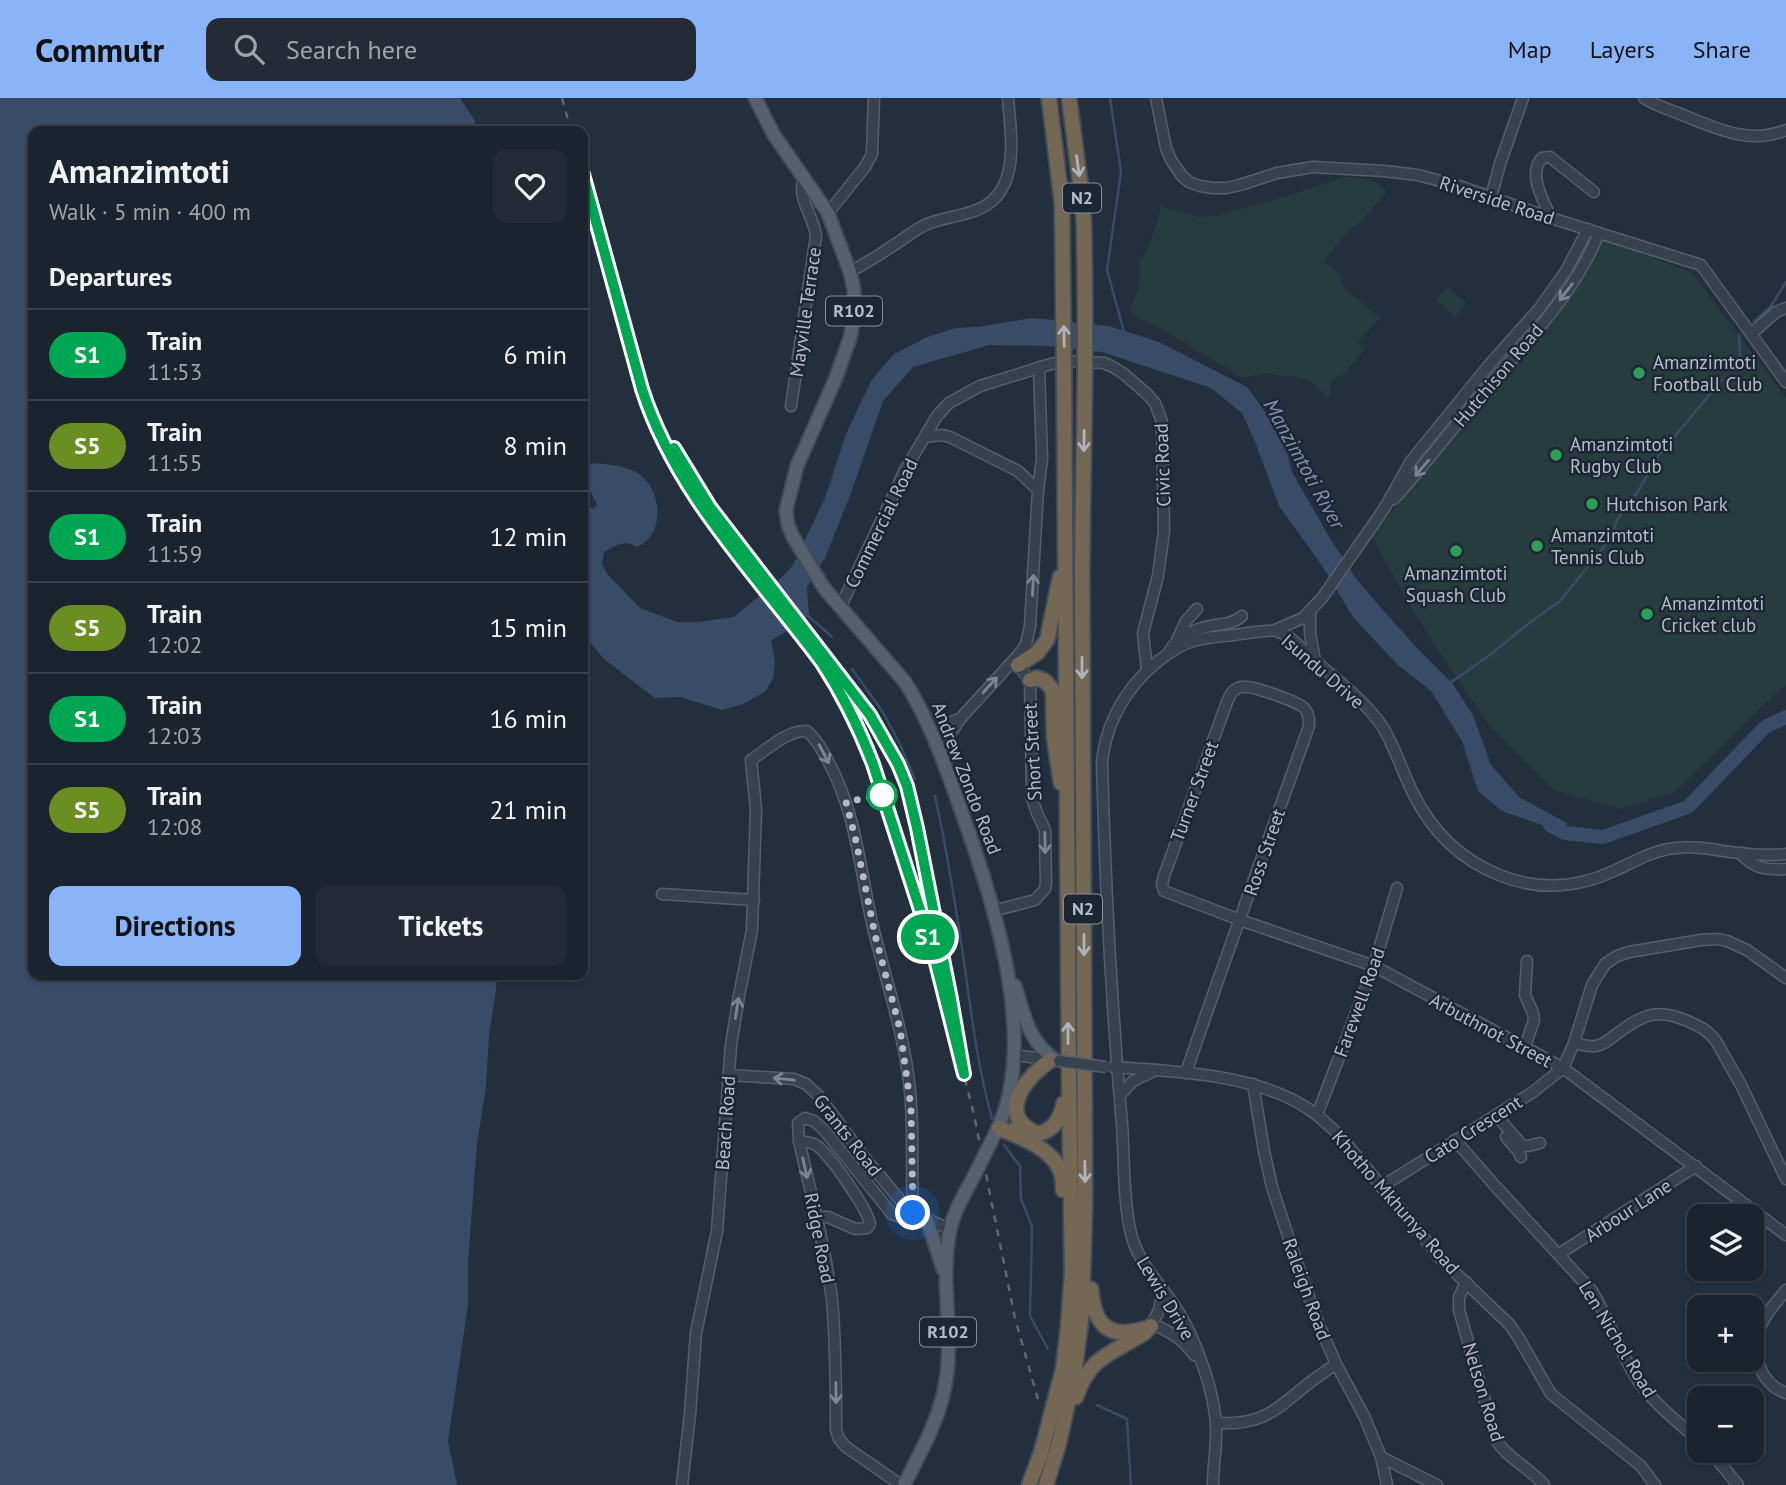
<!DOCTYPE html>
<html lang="en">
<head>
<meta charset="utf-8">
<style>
	:root { --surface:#1b232e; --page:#242b36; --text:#f1f3f6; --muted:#a0a4aa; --line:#39404a; --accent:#8ab4f8 }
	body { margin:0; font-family:"PT Sans",sans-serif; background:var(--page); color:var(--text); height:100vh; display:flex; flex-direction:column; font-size:26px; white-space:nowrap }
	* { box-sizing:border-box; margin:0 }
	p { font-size:23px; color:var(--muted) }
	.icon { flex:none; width:38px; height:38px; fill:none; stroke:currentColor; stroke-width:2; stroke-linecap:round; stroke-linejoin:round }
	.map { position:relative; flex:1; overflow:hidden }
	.panel { position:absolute; left:28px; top:28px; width:560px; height:854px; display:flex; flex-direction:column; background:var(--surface); border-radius:14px; box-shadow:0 2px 5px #0004,0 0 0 2px var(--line) }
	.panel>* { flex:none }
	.badge { padding:0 14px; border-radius:23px; font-size:24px; line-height:46px }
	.buttons { position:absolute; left:1687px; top:1106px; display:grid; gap:14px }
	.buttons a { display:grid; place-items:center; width:77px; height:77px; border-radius:14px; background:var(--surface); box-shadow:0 2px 5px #0004,0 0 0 2px var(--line); font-size:35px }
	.you { position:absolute; width:35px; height:35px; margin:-18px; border:5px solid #fff; border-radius:50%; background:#1a73e8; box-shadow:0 0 0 10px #1a73e833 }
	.map>.badge { position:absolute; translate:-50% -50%; box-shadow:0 0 0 4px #fff }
	h2 { padding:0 21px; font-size:26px; line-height:63px }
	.round { display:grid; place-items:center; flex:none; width:74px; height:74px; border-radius:14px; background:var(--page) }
	.summary { display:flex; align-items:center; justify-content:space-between; height:119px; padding:0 21px }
	h1 { font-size:33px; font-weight:700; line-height:52px }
	.button { display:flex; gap:14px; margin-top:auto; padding:14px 21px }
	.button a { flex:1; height:80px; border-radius:14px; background:var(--accent); color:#111; font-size:28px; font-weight:700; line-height:80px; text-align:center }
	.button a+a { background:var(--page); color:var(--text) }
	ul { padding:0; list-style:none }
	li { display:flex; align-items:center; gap:21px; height:91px; padding:0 21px; border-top:2px solid var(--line) }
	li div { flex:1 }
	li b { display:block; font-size:26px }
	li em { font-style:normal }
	li .badge { min-width:77px; font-weight:700; text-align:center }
	header { display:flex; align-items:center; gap:42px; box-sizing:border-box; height:98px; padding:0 35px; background:var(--accent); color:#111 }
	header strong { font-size:33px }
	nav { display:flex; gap:38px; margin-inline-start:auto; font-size:24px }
	.search { width:490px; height:63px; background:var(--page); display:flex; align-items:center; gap:18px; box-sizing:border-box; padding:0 24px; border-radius:14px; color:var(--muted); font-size:26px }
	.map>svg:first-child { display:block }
	.green { fill:#263c3f }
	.water { fill:#394c67 }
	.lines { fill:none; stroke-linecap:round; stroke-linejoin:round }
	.stream { stroke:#394c67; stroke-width:2.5 }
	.river { stroke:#394c67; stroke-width:14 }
	.minor-casing { stroke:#565f6c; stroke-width:13 }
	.major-casing { stroke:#414a57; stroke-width:16 }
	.highway-casing { stroke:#434c59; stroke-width:18 }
	.minor { stroke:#38414e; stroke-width:10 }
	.major { stroke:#56606e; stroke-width:12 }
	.highway { stroke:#746855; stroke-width:14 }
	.rail { stroke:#5a6575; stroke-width:2.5; stroke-dasharray:7 7; stroke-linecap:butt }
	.minor-bridge-casing { stroke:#565f6c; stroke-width:13; stroke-linecap:butt }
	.major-bridge-casing { stroke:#414a57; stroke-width:16; stroke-linecap:butt }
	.highway-bridge-casing { stroke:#434c59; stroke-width:18; stroke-linecap:butt }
	.minor-bridge { stroke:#38414e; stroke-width:10 }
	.major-bridge { stroke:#56606e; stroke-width:12 }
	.highway-bridge { stroke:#746855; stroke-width:14 }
	.oneway { stroke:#aeb4bd }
	.oneway2 { stroke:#7c8592 }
	.line-casing { stroke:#fff; stroke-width:16 }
	.line { stroke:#00a651; stroke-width:10 }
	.walk { stroke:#b4bcc9; stroke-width:7; stroke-dasharray:0 12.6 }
	.leisure-dot { fill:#2e9e5b; stroke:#1d2633; stroke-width:2.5 }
	.stop-dot { fill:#fff; stroke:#00a651; stroke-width:3.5 }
	.labels { text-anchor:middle; stroke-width:5; stroke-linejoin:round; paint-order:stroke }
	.shield { fill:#1d2633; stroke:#878f9c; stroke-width:2 }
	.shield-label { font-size:18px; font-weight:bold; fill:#b4bcc9 }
	.street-label { font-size:19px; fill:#b4bcc9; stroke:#1d2633 }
	.poi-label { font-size:19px; fill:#b4bcc9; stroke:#1d2633; text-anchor:start }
	.water-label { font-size:21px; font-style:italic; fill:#7c92b1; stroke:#1d2633 }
</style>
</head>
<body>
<header>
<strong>Commutr</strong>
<div class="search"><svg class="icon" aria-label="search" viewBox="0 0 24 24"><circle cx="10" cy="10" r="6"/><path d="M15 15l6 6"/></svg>Search here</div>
<nav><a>Map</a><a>Layers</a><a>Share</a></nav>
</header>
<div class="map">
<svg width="1786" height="1387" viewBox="0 0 1786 1387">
	<rect width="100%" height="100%" fill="#242f3e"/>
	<!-- green -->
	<g class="green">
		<path d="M1345 79C1362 80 1376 79 1386 94L1362 123 1347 134 1324 163 1344 181 1340 186 1380 220 1358 243 1365 251 1343 277 1331 283 1329 300 1308 281 1265 275 1244 280 1179 241 1130 214 1140 184V162L1149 147 1157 124 1161 108 1196 119 1217 118 1275 102Z"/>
		<path d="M1602 140 1692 175 1786 300V588L1780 591 1676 693 1621 711 1554 692 1490 628 1452 573 1409 506 1372 438C1418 383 1463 327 1509 271 1543 230 1583 192 1602 140Z"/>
		<path d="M1448 189 1466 205 1455 219 1436 202Z"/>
	</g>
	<!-- water -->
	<g class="water">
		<path d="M0 0H460L474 21 477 33H33V877H498L489 938 486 988 477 1046 468 1164V1207L448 1343 457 1387H0Z"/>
		<path d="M1033 220 1109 228 1159 244 1247 289 1283 338 1292 374 1328 437 1355 479 1375 503 1415 548 1452 585 1473 617 1491 667 1519 699 1567 725 1565 735 1502 713 1478 693 1462 643 1431 593 1397 566 1353 519 1323 469 1279 408 1256 346 1242 315 1211 290 1102 254 1048 248 989 247 913 269 883 303 851 395 825 460 807 489 809 518 771 543 775 563 773 580 766 593 743 606 722 612 680 599 655 600 604 561 583 536V402L593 411 597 407C593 394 578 380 586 366 601 364 626 367 639 376 662 392 666 436 637 449 625 441 616 447 604 454L602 466 608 477 640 510 677 524H698L734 519 781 480 793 467 825 400 846 336 871 283 893 257 927 239 956 230 977 229Z"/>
	</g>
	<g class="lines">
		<!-- stream -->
		<g class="stream">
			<path d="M1110 0 1121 74 1107 172 1124 234"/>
			<path d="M1754 224 1771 208 1786 184"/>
			<path d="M1737 269 1740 258 1739 237"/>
			<path d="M806 516 832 539"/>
			<path d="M852 571 882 613 899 644 915 681"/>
			<path d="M1450 585 1491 556 1528 526 1560 503 1603 450 1612 437 1617 422 1638 393 1659 357 1722 282"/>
			<path d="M935 698C947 751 955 804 963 857 971 912 977 967 992 1020"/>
			<path d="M1004 1047 1020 1068 1021 1101 1032 1128 1030 1218 1048 1251"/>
			<path d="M1097 1307 1127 1321 1131 1387"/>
		</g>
		<!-- river -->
		<path class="river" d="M1550 727 1565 735 1603 739 1688 709 1765 629 1786 619"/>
		<defs>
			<g id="minor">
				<path d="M1156 0 1166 50 1171 62 1182 78 1189 84 1200 88 1213 90H1226L1240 87 1277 75 1313 69 1384 73 1418 77 1459 88 1551 120 1701 167 1786 284"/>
				<path d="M1644 0C1656 8 1671 12 1685 18 1718 31 1750 47 1786 32"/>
				<path d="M1491 99 1500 66 1523 0"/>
				<path d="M828 115 865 69 872 56 874 0"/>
				<path d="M1551 120C1544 103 1527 76 1542 60L1550 59 1594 94"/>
				<path d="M850 174C864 166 878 158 891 149 902 142 912 134 923 128 939 120 958 119 974 113 1022 97 1011 39 1008 0"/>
				<path d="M1751 236 1776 214 1786 210"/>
				<path d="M791 308 816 138C814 117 796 101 804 81"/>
				<path d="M925 339 942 337 950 339 1018 373 1038 392 1030 528 1026 546 1021 554 960 621 940 652"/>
				<path d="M1038 392 1042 361 1039 269"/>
				<path d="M1394 401C1424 368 1451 332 1480 298 1523 247 1574 198 1599 135"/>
				<path d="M840 510 905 372 937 318 949 305 980 288 1051 266 1067 263 1104 265 1113 269 1124 276 1147 296 1155 305 1162 324 1164 433 1158 478 1143 535 1147 572"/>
				<path d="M1310 515V535L1315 563"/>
				<path d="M1275 532 1303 520 1322 500 1384 411 1411 363 1489 267 1539 211 1566 173 1588 131"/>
				<path d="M1177 542 1186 523 1197 511"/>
				<path d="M1170 552C1180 537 1197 530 1215 527 1225 526 1234 525 1242 518"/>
				<path d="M926 620 943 627 960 621"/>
				<path d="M1740 755C1754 771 1766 772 1786 771"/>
				<path d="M662 796 754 802"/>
				<path d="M993 813 1035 802 1045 791 1046 784 1045 732 1037 715 1032 700 1030 582 1015 564"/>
				<path d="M1574 945C1582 947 1589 949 1596 948 1603 947 1609 942 1615 937 1640 919 1654 909 1685 922 1697 927 1708 932 1716 943L1741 987 1786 1081"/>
				<path d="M1525 949 1534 922 1533 915 1525 897 1527 863"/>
				<path d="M1014 957 1052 962"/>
				<path d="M1113 969C1176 973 1254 976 1307 1010 1319 1018 1330 1028 1340 1038L1442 1162 1509 1226 1517 1237 1551 1296 1641 1368 1655 1387"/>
				<path d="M1186 975C1225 859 1268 744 1309 628 1309 622 1309 616 1305 611 1300 604 1251 587 1242 589 1233 590 1230 597 1227 604L1164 778 1162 787 1164 793 1240 822 1374 868 1563 970 1786 1137"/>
				<path d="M729 977 794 981 806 986 819 998 865 1060 905 1108 913 1115 950 1131"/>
				<path d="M1253 986 1264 1053 1272 1089 1295 1159 1317 1222 1336 1266 1364 1318 1381 1359 1387 1387"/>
				<path d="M1120 997 1133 983 1152 974"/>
				<path d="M1317 1017 1374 868 1397 790"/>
				<path d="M1496 1017 1522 1047 1528 1048 1540 1045"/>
				<path d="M1506 1039 1518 1053 1521 1059"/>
				<path d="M1455 1042 1497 1090 1592 1193C1609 1221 1619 1253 1637 1281 1654 1306 1677 1323 1699 1343"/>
				<path d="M799 1043C805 1044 811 1044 816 1047 830 1057 867 1110 870 1126L867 1130 855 1131 828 1119H817"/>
				<path d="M1381 1089 1533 994 1563 970 1574 945 1592 887 1605 866 1617 858 1629 854 1701 842 1717 841 1727 843 1747 852 1786 880"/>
				<path d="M1559 1156 1696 1068"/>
				<path d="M1466 1184 1459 1199V1212L1496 1342C1508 1361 1530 1370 1544 1387"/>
				<path d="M1786 1192C1777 1203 1766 1215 1760 1229 1750 1254 1760 1286 1786 1295"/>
				<path d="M1153 1226C1170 1234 1183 1241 1194 1257"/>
				<path d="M1151 1228 1159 1212 1163 1193"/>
				<path d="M1216 1325C1266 1328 1278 1309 1313 1282 1321 1276 1329 1271 1336 1266"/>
				<path d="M1710 1353 1738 1387"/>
				<path d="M1381 1359 1437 1387"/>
				<path d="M682 1387 690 1316 696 1235 717 1133 731 947 739 898 752 832 756 711 751 662C768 651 787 632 807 633 817 642 822 652 828 663 858 717 860 779 875 837 888 889 905 940 910 993 914 1034 911 1075 913 1115"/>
				<path d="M901 1387 846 1349 839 1341 836 1332C836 1289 836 1245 832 1202 825 1148 811 1096 799 1043L798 1025 805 1020 814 1023 824 1032 892 1116 901 1119 913 1115"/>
				<path d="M1213 1387C1213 1367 1217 1348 1216 1329 1215 1295 1196 1242 1178 1213 1161 1186 1136 1164 1130 1131 1122 1093 1125 1053 1121 1015 1111 898 1105 781 1102 664 1107 617 1134 577 1174 552 1192 540 1213 539 1234 537 1244 536 1269 531 1276 533 1290 536 1307 556 1318 565 1339 584 1366 604 1382 628 1395 649 1402 673 1413 695 1431 732 1460 761 1499 777 1538 793 1578 790 1616 772 1635 763 1654 752 1676 750 1697 747 1718 753 1739 755 1754 757 1770 758 1786 756"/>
			</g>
			<g id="major">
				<path d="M755 0 774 37 828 115 850 174 854 192V219L850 240 835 282 797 368 786 412 788 427 793 439 824 490 905 584C931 625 946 670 962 715 994 804 1041 947 995 1036"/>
				<path d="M1015 888C1025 919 1028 942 1055 962"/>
				<path d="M927 1122 943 1171"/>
				<path d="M904 1387C919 1357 937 1326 944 1293 956 1240 939 1185 950 1132 954 1113 965 1095 974 1078"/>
			</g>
			<g id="highway">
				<path d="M1049 0 1062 106 1063 200"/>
				<path d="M1069 0 1082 99 1084 127 1085 200"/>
				<path d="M1018 567 1037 555 1047 542 1060 479"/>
				<path d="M1030 582 1037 580 1045 583 1053 592 1054 640 1061 685"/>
				<path d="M999 1030C1019 1039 1049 1049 1059 1070 1063 1077 1063 1085 1063 1092"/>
				<path d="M1015 1031C1041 1043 1058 1032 1064 1005"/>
				<path d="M1032 1033C996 1014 1029 976 1051 962"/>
				<path d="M1091 1191C1094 1225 1107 1242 1143 1231"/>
				<path d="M1076 1299C1089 1259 1111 1256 1144 1235L1151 1228"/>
				<path d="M1029 1387 1041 1355 1063 1271 1068 1229 1072 1175 1069 980 1064 275"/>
				<path d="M1046 1387 1059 1345 1074 1277 1082 1215 1085 1103 1082 470 1085 274"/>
			</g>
		</defs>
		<!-- minor casing -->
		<use href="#minor" class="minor-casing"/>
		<!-- major casing -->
		<use href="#major" class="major-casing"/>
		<!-- highway casing -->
		<use href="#highway" class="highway-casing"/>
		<!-- minor -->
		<use href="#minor" class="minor"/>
		<!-- major -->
		<use href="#major" class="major"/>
		<!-- highway -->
		<use href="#highway" class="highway"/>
		<!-- rail -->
		<g class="rail">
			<path d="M562 0 571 33"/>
			<path d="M583 76 642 291 657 329 688 388 702 409 822 565 837 588 861 637 873 666 932 849 974 1017 1015 1220 1039 1305"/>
			<path d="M840 578 870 617 885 640 907 688 914 715 942 853"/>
		</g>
		<defs>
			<path id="minor-bridge" d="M1059 963 1106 969"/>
			<path id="major-bridge" d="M974 1078 993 1040"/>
			<g id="highway-bridge">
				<path d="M1063 200 1064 275"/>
				<path d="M1085 274V200"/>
			</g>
		</defs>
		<!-- minor-bridge casing -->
		<use href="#minor-bridge" class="minor-bridge-casing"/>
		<!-- major-bridge casing -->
		<use href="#major-bridge" class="major-bridge-casing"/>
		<!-- highway-bridge casing -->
		<use href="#highway-bridge" class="highway-bridge-casing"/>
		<!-- minor-bridge -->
		<use href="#minor-bridge" class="minor-bridge"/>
		<!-- major-bridge -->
		<use href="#major-bridge" class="major-bridge"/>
		<!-- highway-bridge -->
		<use href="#highway-bridge" class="highway-bridge"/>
	</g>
	<!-- one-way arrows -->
	<defs><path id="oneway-shaft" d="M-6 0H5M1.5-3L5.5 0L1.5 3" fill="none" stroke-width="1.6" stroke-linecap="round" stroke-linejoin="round" transform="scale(1.75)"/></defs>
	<g class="oneway">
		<use href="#oneway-shaft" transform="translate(1078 68) rotate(82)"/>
		<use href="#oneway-shaft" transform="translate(1064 238) rotate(-91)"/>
		<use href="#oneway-shaft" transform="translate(1084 343) rotate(91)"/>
		<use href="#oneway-shaft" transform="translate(1082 570) rotate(90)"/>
		<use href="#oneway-shaft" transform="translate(1084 847) rotate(90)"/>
		<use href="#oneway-shaft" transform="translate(1068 935) rotate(-90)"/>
		<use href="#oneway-shaft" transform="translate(1085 1074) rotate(89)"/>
	</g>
	<g class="oneway2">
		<use href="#oneway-shaft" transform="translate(1566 194) rotate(128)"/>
		<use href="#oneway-shaft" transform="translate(1422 370) rotate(130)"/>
		<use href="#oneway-shaft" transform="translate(1033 487) rotate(-87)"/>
		<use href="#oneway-shaft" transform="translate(990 587) rotate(-48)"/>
		<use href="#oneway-shaft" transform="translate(824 656) rotate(62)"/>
		<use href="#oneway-shaft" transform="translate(1045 745) rotate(89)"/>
		<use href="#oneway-shaft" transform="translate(737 910) rotate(-81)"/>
		<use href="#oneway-shaft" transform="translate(784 981) rotate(-174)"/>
		<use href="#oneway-shaft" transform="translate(805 1070) rotate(77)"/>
		<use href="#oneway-shaft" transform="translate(836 1295) rotate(89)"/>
	</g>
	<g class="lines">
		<defs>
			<path id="line" d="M583 76 642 291C676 397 757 477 822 565 843 597 859 630 873 666L932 849 964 976 951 901 917 730 907 688 898 666 870 617 710 409 674 350"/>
		</defs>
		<!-- line casing -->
		<use href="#line" class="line-casing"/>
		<!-- line -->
		<use href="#line" class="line"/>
		<!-- walk -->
		<path class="walk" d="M882 697 846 704 856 743 875 837 900 931 911 1010 913 1115"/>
	</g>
	<!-- markers -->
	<g class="leisure-dot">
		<circle cx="1639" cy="275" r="7"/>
		<circle cx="1556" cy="357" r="7"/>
		<circle cx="1592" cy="406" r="7"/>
		<circle cx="1537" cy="448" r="7"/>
		<circle cx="1456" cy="453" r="7"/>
		<circle cx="1647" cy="516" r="7"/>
	</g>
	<circle class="stop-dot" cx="882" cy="697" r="14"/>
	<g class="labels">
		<!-- shield labels -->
		<g class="shield">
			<rect x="1063" y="85.5" width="38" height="29" rx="5"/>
			<rect x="826" y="198.5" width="56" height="29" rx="5"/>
			<rect x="1064" y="796.5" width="38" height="29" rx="5"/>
			<rect x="920" y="1219.5" width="56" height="29" rx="5"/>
		</g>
		<g class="shield-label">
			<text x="1082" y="106">N2</text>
			<text x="854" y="219">R102</text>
			<text x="1083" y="817">N2</text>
			<text x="948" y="1240">R102</text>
		</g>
		<!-- street labels -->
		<g class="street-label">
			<text transform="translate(1497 102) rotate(18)" y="7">Riverside Road</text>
			<text transform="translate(805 214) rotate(-82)" y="7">Mayville Terrace</text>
			<text transform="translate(1498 277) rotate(-50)" y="7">Hutchison Road</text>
			<text transform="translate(1162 367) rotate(-92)" y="7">Civic Road</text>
			<text transform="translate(881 425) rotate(-64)" y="7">Commercial Road</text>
			<text transform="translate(1323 573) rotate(41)" y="7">Isundu Drive</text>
			<text transform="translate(1032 654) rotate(-93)" y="7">Short Street</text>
			<text transform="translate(967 680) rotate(69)" y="7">Andrew Zondo Road</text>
			<text transform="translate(1194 693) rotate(-70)" y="7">Turner Street</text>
			<text transform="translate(1264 754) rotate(-71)" y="7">Ross Street</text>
			<text transform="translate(1359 904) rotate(-70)" y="7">Farewell Road</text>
			<text transform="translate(1491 932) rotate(28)" y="7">Arbuthnot Street</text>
			<text transform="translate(725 1025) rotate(-86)" y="7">Beach Road</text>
			<text transform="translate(1473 1031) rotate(-32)" y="7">Cato Crescent</text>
			<text transform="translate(848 1037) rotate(52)" y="7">Grants Road</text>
			<text transform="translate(1396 1104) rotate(49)" y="7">Khotho Mkhunya Road</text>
			<text transform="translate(1628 1112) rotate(-33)" y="7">Arbour Lane</text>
			<text transform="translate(820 1140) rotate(79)" y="7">Ridge Road</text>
			<text transform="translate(1307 1191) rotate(70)" y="7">Raleigh Road</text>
			<text transform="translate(1166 1200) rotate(59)" y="7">Lewis Drive</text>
			<text transform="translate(1618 1241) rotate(59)" y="7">Len Nichol Road</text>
			<text transform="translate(1484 1294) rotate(73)" y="7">Nelson Road</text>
		</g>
		<!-- poi labels -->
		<g class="poi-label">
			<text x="1653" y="271">Amanzimtoti<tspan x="1653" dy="22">Football Club</tspan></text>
			<text x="1570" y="353">Amanzimtoti<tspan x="1570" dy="22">Rugby Club</tspan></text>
			<text x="1606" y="413">Hutchison Park</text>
			<text x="1551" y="444">Amanzimtoti<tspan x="1551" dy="22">Tennis Club</tspan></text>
			<text x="1456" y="482" text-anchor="middle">Amanzimtoti<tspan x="1456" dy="22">Squash Club</tspan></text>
			<text x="1661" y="512">Amanzimtoti<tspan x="1661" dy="22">Cricket club</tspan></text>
		</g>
		<!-- water labels -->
		<g class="water-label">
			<text transform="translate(1304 366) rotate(61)" y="7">Manzimtoti River</text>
		</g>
	</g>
</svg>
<div class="buttons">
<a><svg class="icon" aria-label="layers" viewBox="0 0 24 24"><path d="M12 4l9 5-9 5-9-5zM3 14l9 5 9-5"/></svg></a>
<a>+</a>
<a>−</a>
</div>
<div class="you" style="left:913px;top:1115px"></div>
<b class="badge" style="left:928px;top:839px;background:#00a651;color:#fff">S1</b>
<section class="panel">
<div class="summary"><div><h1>Amanzimtoti</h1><p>Walk · 5 min · 400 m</p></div><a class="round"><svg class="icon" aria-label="heart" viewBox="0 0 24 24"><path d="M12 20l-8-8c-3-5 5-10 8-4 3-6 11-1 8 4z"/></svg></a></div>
<h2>Departures</h2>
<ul>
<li><span class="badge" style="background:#00a651;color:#fff">S1</span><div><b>Train</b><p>11:53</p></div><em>6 min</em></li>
<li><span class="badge" style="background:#6b8e23;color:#fff">S5</span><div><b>Train</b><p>11:55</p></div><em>8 min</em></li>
<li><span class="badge" style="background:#00a651;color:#fff">S1</span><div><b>Train</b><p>11:59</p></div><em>12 min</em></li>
<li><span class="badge" style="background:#6b8e23;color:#fff">S5</span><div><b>Train</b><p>12:02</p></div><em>15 min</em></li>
<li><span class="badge" style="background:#00a651;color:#fff">S1</span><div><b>Train</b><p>12:03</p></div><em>16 min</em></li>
<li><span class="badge" style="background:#6b8e23;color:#fff">S5</span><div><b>Train</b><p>12:08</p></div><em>21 min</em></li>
</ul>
<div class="button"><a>Directions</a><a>Tickets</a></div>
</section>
</div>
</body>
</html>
